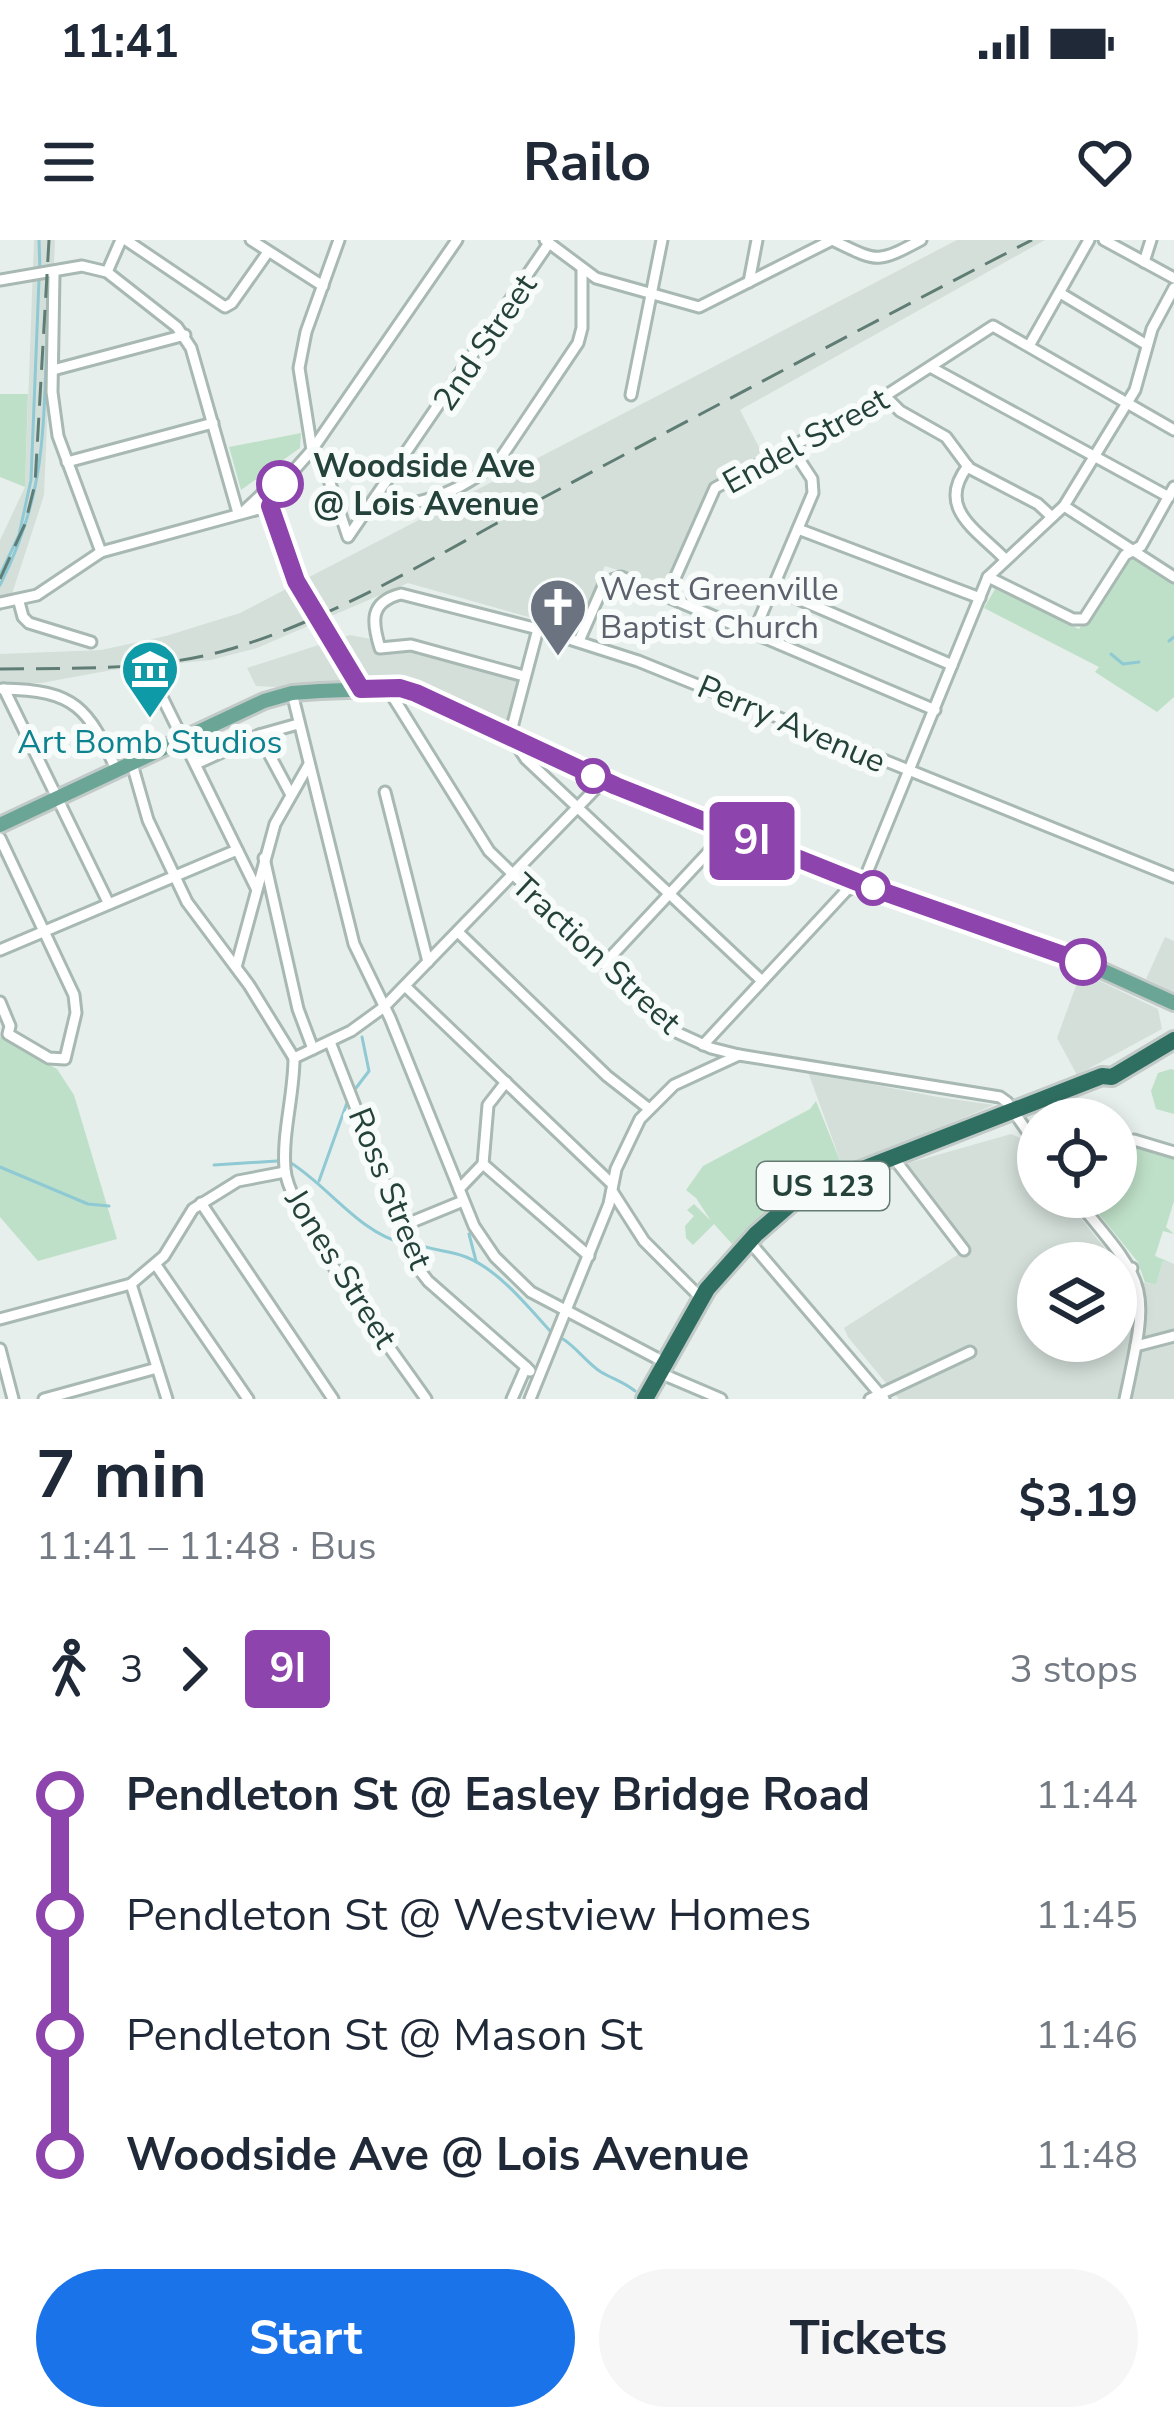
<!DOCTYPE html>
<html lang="en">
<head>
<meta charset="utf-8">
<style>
	:root { --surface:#fff; --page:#f6f6f7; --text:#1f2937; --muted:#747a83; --accent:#1a73e8 }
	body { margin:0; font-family:"Nunito Sans",sans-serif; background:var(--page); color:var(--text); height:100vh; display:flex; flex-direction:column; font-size:45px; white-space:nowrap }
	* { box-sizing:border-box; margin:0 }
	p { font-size:39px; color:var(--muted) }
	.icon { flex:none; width:66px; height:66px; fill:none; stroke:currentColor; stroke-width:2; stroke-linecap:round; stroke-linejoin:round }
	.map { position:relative; height:1159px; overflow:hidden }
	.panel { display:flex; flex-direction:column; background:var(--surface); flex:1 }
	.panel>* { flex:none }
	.badge { padding:0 24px; border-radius:9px; font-size:42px; line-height:78px }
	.fabs { position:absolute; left:1017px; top:858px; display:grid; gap:24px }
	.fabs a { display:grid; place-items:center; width:120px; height:120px; border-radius:50%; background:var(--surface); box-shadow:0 6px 18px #0003; font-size:60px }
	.map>.badge { position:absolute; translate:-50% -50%; box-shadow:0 0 0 6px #fff }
	.legs { display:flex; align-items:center; gap:18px; height:132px; padding:0 36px; font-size:39px }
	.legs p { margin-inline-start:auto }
	.summary { display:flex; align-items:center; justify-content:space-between; height:204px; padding:0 36px }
	h1 { font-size:66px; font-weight:700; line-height:90px }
	.cta { display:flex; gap:24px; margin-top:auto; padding:24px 36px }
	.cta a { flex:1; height:138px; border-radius:72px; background:var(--accent); color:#fff; font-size:48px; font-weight:700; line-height:138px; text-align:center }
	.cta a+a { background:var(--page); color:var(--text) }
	ul { padding:0 36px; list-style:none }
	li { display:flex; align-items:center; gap:42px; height:120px; font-size:45px }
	li i { display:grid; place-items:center; width:18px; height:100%; margin:0 15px; background:currentColor }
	li i::after { content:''; width:30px; height:30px; margin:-15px; border:9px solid; border-radius:50%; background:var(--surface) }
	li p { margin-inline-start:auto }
	li:first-child i { background:linear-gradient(#0000 50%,currentColor 0) }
	li:last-child i { background:linear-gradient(currentColor 50%,#0000 0) }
	.status { display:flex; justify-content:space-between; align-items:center; height:84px; padding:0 60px; background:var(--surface); direction:ltr }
	.status svg { height:33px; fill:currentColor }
	header { display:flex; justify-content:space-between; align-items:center; height:156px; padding:0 36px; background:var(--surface); font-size:54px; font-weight:700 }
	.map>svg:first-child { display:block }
	.built { fill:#d4dfda; fill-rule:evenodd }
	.green { fill:#bfe0c8 }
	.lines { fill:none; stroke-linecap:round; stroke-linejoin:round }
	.stream { stroke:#8ec9d4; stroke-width:3 }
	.minor-tunnel { stroke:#bfccc8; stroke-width:9; stroke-dasharray:9 4.5; stroke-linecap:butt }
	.minor-casing { stroke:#a8b8b2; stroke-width:15 }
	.major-casing { stroke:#c2cac8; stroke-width:20 }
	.highway-casing { stroke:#c2cac8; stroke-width:22 }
	.minor { stroke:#fff; stroke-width:9 }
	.major { stroke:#6aa596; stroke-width:14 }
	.highway { stroke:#2f6f62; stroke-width:16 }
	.rail { stroke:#5f7d75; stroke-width:3; stroke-dasharray:24 12; stroke-linecap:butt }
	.line-1-casing { stroke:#fff; stroke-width:27 }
	.line-1 { stroke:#8e44ad; stroke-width:18 }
	.stop-1-dot { fill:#fff; stroke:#8e44ad; stroke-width:6 }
	.labels { text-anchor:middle; stroke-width:12; stroke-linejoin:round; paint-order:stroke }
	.shield { fill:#f7fbf9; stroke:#637a73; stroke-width:3 }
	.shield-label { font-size:30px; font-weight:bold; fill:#24423a }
	.street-label { font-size:33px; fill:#24423a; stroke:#f7fbf9 }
	.stop-label { font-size:33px; font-weight:bold; fill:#24423a; stroke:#f7fbf9; text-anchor:start }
	.worship-label { font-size:33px; fill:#5b616d; stroke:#f7fbf9; text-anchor:start }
	.culture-label { font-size:33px; fill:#0d838f; stroke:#f7fbf9 }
</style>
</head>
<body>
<div class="status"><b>11:41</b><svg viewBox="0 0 49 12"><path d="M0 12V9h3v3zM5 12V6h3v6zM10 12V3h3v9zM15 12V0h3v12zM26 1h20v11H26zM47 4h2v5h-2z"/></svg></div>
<header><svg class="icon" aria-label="menu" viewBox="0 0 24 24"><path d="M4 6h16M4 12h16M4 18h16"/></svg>Railo<svg class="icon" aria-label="heart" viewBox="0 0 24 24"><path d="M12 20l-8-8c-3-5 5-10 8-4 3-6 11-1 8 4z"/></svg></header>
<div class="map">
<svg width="1174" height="1159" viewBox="0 0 1174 1159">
	<rect width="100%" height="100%" fill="#e6efeb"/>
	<!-- built -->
	<g class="built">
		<path d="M34 0H55L44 255 12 354 0 372V300L25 247Z"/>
		<path d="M957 0H1045L740 170 762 213 713 243 663 345 605 326 575 390 408 343 257 408 211 420 112 430 41 443H0V414L101 410 166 396 240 373Z"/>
		<path d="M350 395 432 411 523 440 504 486 394 442 297 448 256 446 247 428Z"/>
		<path d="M1165 697 1174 701V752L1146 739Z"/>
		<path d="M1081 732 1158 769 1162 789 1077 835 1057 798Z"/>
		<path d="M808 832 938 857 994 865 843 928Z"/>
		<path d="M1011 894 1020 898 1038 922V957H1064L1129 1039 1156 1045 1163 1021 1174 1024V1159H899L848 1097 844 1088 962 1012 965 1000 907 926 909 923ZM1038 1023H1116V1101H1038Z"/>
	</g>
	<!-- green -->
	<g class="green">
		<path d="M0 154H28L25 247 0 237Z"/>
		<path d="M301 193 300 208 241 250 229 207Z"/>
		<path d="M1134 318 1174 342V457L1157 472 1095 432 1099 427 984 368 995 349 1079 389 1125 319Z"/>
		<path d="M0 797 57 829 74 855 117 999 38 1021 0 977Z"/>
		<path d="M1171 829 1174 830V874L1156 869 1151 851 1158 833Z"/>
		<path d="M816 861 843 928 790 952 732 1004 714 984 693 1005 686 998 685 986 694 976 687 970 694 964 711 981 696 958 686 950 703 926 810 869Z"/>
		<path d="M1139 901 1174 912V961L1166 987 1174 994 1163 991 1155 1016 1174 1024 1163 1021 1156 1045 1145 1042 1138 1022 1085 957H1116V911Z"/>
	</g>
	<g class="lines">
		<!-- stream -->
		<g class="stream">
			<path d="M39 0 40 31"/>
			<path d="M0 335 19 295 31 240 39 40"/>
			<path d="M0 345C46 254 43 193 47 94"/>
			<path d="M1169 401 1174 397"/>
			<path d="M1111 414 1123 424 1139 422"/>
			<path d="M356 848 369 831 362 797"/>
			<path d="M291 923C328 946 360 993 403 1003"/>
			<path d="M214 925 277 921"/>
			<path d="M0 927 88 964 109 966"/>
			<path d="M319 941 348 860"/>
			<path d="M469 994 476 1021"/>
			<path d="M412 1002C431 1011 448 1010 466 1017 499 1030 528 1067 551 1092"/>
			<path d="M563 1099C576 1107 589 1125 601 1132 613 1139 624 1142 635 1151"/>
		</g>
		<!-- minor-tunnel -->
		<path class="minor-tunnel" d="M296 341 322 383"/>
		<defs>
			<g id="minor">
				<path d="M126 0 225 67 232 63 268 12"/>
				<path d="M251 0 323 46"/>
				<path d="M457 0 312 210 325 228 348 297 549 3"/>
				<path d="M545 0 596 38 699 67 832 0C878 22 876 24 921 0"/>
				<path d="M1104 0 1174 38"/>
				<path d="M1144 22 1151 0"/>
				<path d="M107 32 121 0"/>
				<path d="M54 34 52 152 58 196 101 312"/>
				<path d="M0 40 82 26 107 32 177 87 191 108 238 273"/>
				<path d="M749 42 757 0"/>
				<path d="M1060 53 1147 105"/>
				<path d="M1029 106 1089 0"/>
				<path d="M932 128 1169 257"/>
				<path d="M53 130 185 95"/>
				<path d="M631 155 662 0"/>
				<path d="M885 156 900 171 946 197 969 228 1038 264 1052 277"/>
				<path d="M67 222 213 183"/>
				<path d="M968 226C935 268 977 290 1005 319"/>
				<path d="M376 258C416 276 473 244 502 216L578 103 582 88V30"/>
				<path d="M270 266 273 254 312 210 299 128 306 92 339 0"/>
				<path d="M270 266 296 341"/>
				<path d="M1064 266 1174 337"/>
				<path d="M243 272 279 238"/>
				<path d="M798 289 980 358"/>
				<path d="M988 337 1073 379H1084L1125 315 1141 306 1174 247"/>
				<path d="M773 348 952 425"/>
				<path d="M667 356 715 248 885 156 993 86 1174 190"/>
				<path d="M19 362 23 377 29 383 91 402"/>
				<path d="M0 363 37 355 101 312 270 266"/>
				<path d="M322 383 361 449"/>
				<path d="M538 389 510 495 526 519 762 741"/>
				<path d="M754 392 813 253 812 239 791 207"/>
				<path d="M579 401 605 342 621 337 935 470"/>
				<path d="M524 436 411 405 380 408C372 382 369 362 401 354L538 389 638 421 1174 637"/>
				<path d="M2 449C76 450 88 468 117 531"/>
				<path d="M4 449 108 662"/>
				<path d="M388 449 489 611 676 792 711 808 739 815 1000 857 1007 862 1038 907"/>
				<path d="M292 453 354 704 390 778 474 986 495 1017 531 1052 666 1123"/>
				<path d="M161 455 256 648"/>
				<path d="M259 495 290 553"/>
				<path d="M132 524 148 580 187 662 249 745 294 818"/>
				<path d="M196 524 259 495 298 484"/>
				<path d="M385 552 428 722"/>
				<path d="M0 598 74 755 76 773 65 819 49 818 8 794 10 786 0 762"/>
				<path d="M264 618 298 769 313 809"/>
				<path d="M458 692 607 836 648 868"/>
				<path d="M0 710 237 610"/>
				<path d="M604 724 728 591"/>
				<path d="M236 727 275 584 308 526"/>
				<path d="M405 746 611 943"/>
				<path d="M330 802 418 1028 428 1041 526 1127"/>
				<path d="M703 805 846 651 864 640 988 337 1064 266 1135 150 1152 89 1174 48"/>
				<path d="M294 818 351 791 384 767 603 541"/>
				<path d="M294 818C294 855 282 893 285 929 288 974 396 1115 426 1159"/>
				<path d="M1116 906 1134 900 1174 912"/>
				<path d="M893 917 964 1010"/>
				<path d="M483 924 589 1016"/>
				<path d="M459 949 483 924 488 865 506 842"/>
				<path d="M612 951 644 1001 701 1058"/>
				<path d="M1074 957C1150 1048 1150 1043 1125 1159"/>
				<path d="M201 963 333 1159"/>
				<path d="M402 986 463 961"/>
				<path d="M749 1001 884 1159"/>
				<path d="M156 1025 248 1159"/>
				<path d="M1116 1039 1132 1028"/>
				<path d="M131 1044 167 1159"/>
				<path d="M0 1079 131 1044 164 1016 193 969 238 941 285 932"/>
				<path d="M1136 1106 1174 1096"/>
				<path d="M0 1109 13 1159"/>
				<path d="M660 1133 721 1159"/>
				<path d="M44 1159 157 1128"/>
				<path d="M512 1159 526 1127 530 1131"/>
				<path d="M530 1159 609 964 616 929 640 879 674 845 739 815"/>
				<path d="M870 1159 970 1112"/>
			</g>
			<path id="major" d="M0 585 264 461 292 453 320 451 400 448 416 453 603 541 873 648 1088 724 1174 763"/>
			<path id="highway" d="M645 1159 707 1049 756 994 795 960 845 936 1102 836 1112 837 1174 800"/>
		</defs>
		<!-- minor casing -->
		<use href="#minor" class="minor-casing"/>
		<!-- major casing -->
		<use href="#major" class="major-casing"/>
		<!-- highway casing -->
		<use href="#highway" class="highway-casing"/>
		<!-- minor -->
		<use href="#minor" class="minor"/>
		<!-- major -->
		<use href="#major" class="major"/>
		<!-- highway -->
		<use href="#highway" class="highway"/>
		<!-- rail -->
		<g class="rail">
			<path d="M0 339 25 284 35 244 49 0"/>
			<path d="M0 429C76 428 153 431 227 410 337 378 439 314 539 260 703 173 867 85 1032 0"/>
		</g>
	</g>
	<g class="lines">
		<defs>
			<path id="line-1" d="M280 244 270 266 296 341 361 449 400 448 416 453 616 546 867 646 1083 722"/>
		</defs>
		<!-- line-1 casing -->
		<use href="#line-1" class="line-1-casing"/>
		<!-- line-1 -->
		<use href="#line-1" class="line-1"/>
	</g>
	<!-- icons -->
	<defs>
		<symbol id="church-pin" viewBox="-11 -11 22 30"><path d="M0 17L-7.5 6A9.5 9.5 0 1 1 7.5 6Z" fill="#6b7280" stroke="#f7fbf9"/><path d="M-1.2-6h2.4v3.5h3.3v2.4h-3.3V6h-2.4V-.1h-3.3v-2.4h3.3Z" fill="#fff"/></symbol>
		<symbol id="museum-pin" viewBox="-11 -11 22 30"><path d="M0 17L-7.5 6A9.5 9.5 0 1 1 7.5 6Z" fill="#0f9aa8" stroke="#f7fbf9"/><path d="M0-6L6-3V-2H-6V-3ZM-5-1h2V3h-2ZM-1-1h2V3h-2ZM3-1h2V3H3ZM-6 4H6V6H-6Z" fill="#fff"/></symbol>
	</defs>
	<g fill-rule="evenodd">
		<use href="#church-pin" x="525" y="334" width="66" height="90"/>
		<use href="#museum-pin" x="117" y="396" width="66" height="90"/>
	</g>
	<!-- markers -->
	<g class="stop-1-dot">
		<circle cx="280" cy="244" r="21"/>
		<circle cx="593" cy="536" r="15"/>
		<circle cx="873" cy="648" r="15"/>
		<circle cx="1083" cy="722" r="21"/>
	</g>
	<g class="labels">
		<!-- shield labels -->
		<rect class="shield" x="757" y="922" width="132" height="48" rx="9"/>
		<g class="shield-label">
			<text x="823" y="956">US 123</text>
		</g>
		<!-- street labels -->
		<g class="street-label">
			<text transform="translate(484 102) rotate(-56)" y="12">2nd Street</text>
			<text transform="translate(805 200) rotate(-29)" y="12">Endel Street</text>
			<text transform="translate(792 483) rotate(23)" y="12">Perry Avenue</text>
			<text transform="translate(597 713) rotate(43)" y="12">Traction Street</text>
			<text transform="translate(391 948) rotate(68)" y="12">Ross Street</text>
			<text transform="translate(342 1028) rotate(58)" y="12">Jones Street</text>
		</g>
		<!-- stop labels -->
		<g class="stop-label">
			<text x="313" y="237">Woodside Ave<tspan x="313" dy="38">@ Lois Avenue</tspan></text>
		</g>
		<!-- worship labels -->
		<g class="worship-label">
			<text x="600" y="360">West Greenville<tspan x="600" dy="38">Baptist Church</tspan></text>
		</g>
		<!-- culture labels -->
		<g class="culture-label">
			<text x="150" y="513">Art Bomb Studios</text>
		</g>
	</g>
</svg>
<div class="fabs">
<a><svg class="icon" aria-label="locate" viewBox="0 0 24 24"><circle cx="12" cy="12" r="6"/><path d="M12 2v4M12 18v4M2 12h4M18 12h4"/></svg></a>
<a><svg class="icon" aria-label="layers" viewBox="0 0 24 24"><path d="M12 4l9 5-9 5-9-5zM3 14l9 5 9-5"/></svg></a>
</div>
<b class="badge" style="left:752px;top:601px;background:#8e44ad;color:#fff">9I</b>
</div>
<section class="panel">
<div class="summary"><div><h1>7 min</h1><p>11:41 – 11:48 · Bus</p></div><b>$3.19</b></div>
<div class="legs"><svg class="icon" aria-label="walk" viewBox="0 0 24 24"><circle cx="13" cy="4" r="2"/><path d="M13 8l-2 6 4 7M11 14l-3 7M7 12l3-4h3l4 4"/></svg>3<svg class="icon" aria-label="forward" viewBox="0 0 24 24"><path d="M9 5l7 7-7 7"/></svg><b class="badge" style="background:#8e44ad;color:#fff">9I</b><p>3 stops</p></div>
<ul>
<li><i style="color:#8e44ad"></i><b>Pendleton St @ Easley Bridge Road</b><p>11:44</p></li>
<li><i style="color:#8e44ad"></i><span>Pendleton St @ Westview Homes</span><p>11:45</p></li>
<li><i style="color:#8e44ad"></i><span>Pendleton St @ Mason St</span><p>11:46</p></li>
<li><i style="color:#8e44ad"></i><b>Woodside Ave @ Lois Avenue</b><p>11:48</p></li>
</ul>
<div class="cta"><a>Start</a><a>Tickets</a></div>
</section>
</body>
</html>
